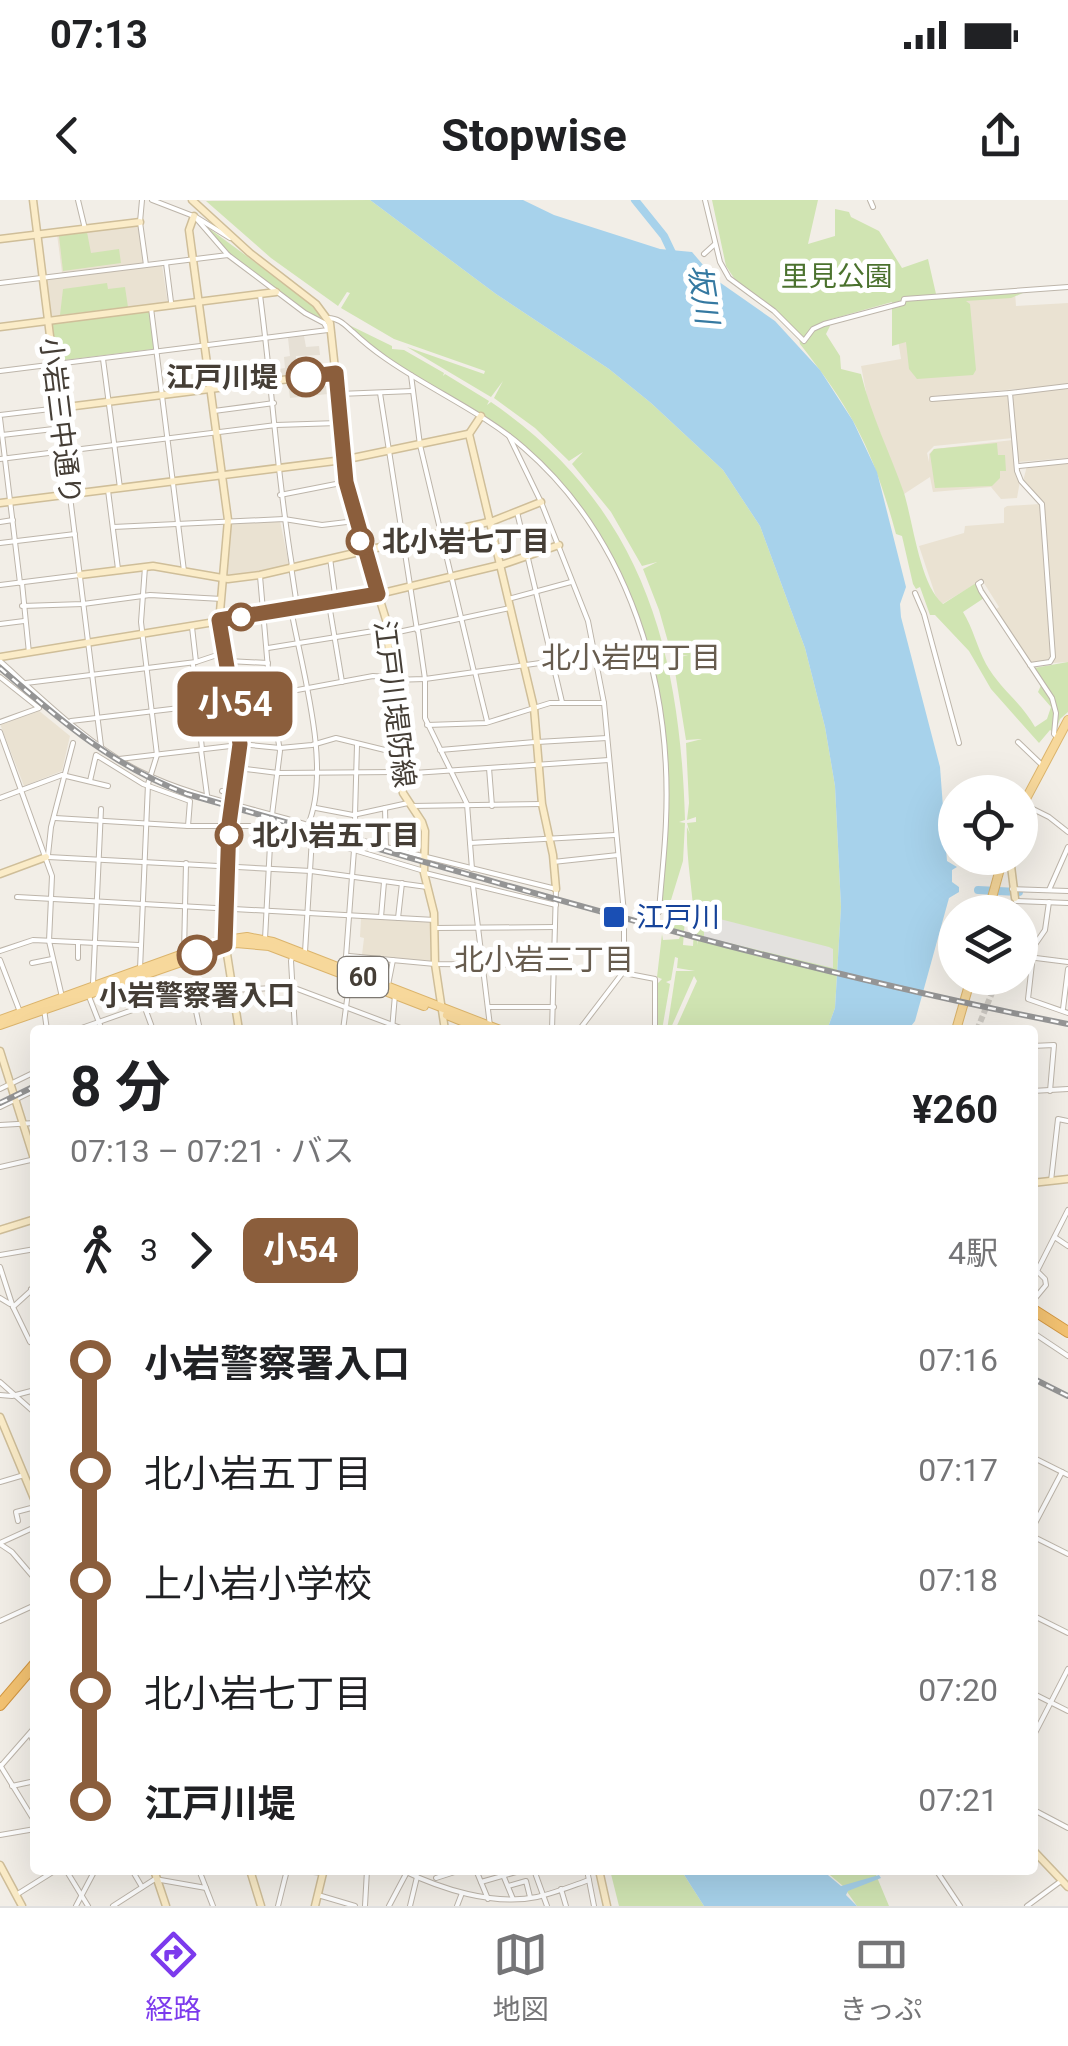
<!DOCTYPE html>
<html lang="ja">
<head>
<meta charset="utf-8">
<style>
	:root { --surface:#fff; --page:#f6f6f6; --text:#202124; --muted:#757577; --line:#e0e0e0; --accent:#7c3aed }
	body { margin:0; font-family:Roboto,"Noto Sans JP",sans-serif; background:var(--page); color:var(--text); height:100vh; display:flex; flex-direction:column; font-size:38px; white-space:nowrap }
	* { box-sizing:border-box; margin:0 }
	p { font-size:32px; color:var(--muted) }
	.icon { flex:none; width:55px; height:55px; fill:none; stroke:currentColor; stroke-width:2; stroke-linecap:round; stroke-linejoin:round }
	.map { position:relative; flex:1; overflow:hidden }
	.drawer { position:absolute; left:30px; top:825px; width:1008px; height:850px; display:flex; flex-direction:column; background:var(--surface); border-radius:10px; box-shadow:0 10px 40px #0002 }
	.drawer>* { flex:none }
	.badge { padding:0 20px; border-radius:15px; font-size:35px; line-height:65px }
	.tools { position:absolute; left:938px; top:575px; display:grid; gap:20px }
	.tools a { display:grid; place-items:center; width:100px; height:100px; border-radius:50%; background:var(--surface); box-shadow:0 10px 40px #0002; font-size:50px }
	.map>.badge { position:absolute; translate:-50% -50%; box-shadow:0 0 0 5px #fff }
	.legs { display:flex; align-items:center; gap:15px; height:110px; padding:0 40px; font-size:32px }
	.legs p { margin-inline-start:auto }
	.overview { display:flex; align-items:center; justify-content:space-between; height:170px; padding:0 40px }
	h1 { font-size:55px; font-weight:700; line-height:75px }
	ul { padding:0 40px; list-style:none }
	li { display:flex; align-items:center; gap:35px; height:110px; font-size:38px }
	li i { display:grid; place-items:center; width:15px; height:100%; margin:0 12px; background:currentColor }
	li i::after { content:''; width:25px; height:25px; margin:-12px; border:8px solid; border-radius:50%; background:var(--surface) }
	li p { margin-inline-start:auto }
	li:first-child i { background:linear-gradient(#0000 50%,currentColor 0) }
	li:last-child i { background:linear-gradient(currentColor 50%,#0000 0) }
	.status { display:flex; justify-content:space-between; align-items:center; height:70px; padding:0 50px; background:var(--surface); direction:ltr }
	.status svg { height:28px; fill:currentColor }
	header { display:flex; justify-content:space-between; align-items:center; height:130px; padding:0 40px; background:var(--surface); font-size:45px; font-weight:700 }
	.tab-bar { display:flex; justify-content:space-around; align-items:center; height:140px; border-top:2px solid var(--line); background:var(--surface); font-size:28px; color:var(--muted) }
	.tab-bar a { display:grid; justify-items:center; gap:5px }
	.tab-bar .on { color:var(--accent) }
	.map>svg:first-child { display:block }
	.residential { fill:#e6e0d5 }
	.education { fill:#eae2d2 }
	.green { fill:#d0e4b2 }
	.parking { fill:#e3e1de }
	.water { fill:#a7d2eb }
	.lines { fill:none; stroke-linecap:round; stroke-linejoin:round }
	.river { stroke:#a7d2eb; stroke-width:8 }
	.secondary-tunnel { stroke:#cfcbc4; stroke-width:6; stroke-dasharray:6 3; stroke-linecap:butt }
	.street-casing { stroke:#bdb5aa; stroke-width:6 }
	.secondary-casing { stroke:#cfbe99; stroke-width:9 }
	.primary-casing { stroke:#dbb46c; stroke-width:10 }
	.highway-casing { stroke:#d29641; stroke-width:12 }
	.street { stroke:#fff; stroke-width:4 }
	.secondary { stroke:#fbecc8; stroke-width:6 }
	.primary { stroke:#f7d89b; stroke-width:8 }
	.highway { stroke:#f3c271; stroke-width:10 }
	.rail-casing { stroke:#959595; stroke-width:6 }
	.rail { stroke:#fff; stroke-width:2.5; stroke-dasharray:8; stroke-linecap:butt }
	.line-1-casing { stroke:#fff; stroke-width:22 }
	.line-1 { stroke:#8b5e3c; stroke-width:15 }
	.stop-1-dot { fill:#fff; stroke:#8b5e3c; stroke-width:5 }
	.transit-dot { fill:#1a4fb4; stroke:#fff; stroke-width:4 }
	.labels { text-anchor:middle; stroke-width:10; stroke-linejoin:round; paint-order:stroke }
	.shield { fill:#fff; stroke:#7d7872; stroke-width:2.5 }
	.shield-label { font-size:25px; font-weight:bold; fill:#453e36 }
	.park-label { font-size:28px; fill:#4b722e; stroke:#fff }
	.stop-label { font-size:28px; font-weight:bold; fill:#453e36; stroke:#fff; text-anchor:start }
	.street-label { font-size:28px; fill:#453e36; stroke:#fff }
	.transit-label { font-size:28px; fill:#164399; stroke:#fff; text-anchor:start }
	.water-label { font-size:30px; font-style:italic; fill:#3579a1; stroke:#fff }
	.neighbourhood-label { font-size:30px; fill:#675c4e; stroke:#fff }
</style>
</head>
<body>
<div class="status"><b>07:13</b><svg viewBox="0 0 49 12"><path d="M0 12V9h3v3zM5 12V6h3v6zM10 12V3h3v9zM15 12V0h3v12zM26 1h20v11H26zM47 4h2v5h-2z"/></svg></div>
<header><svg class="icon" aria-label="back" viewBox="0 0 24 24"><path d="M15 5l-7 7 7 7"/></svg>Stopwise<svg class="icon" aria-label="share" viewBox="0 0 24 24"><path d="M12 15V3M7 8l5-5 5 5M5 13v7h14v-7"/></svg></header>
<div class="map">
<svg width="1068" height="1706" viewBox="0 0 1068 1706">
	<rect width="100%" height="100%" fill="#f2eee7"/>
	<!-- residential -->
	<path class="residential" d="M304 136 306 147 319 146 320 155 296 156 298 180 326 177 328 194 290 198 287 177 274 178 272 170 285 168 284 157 290 156 288 138Z"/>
	<!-- education -->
	<g class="education">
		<path d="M138 24 144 63 62 73 57 34Z"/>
		<path d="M162 65 168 104 50 116 47 79Z"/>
		<path d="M1015 92 1016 106 1068 103V185L933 196V201L1007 194 1013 238 934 246 927 253 929 262V254L934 249 1013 240 1015 270 1020 281 1017 298 1001 299 991 287 933 292 930 277 904 294 868 202 861 166 901 159 894 113 907 104Z"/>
		<path d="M1068 187V258L1018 262 1011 194Z"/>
		<path d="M1068 262V462L1053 463 1043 304 1023 281 1027 266Z"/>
		<path d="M1040 304 1051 457 1048 461 1030 463 995 410 999 407 982 380 942 404 937 400 919 346 964 333 965 326 1004 323V308L1007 306Z"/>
		<path d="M280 321 289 364 259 372 227 375 230 323Z"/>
		<path d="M38 510 70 536 62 571 24 586 0 524Z"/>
		<path d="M361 718 430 722 431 761 362 755 364 738 360 737Z"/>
	</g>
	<!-- green -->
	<g class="green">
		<path d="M370 0 496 94 609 169 651 203 723 270 760 326 805 448 825 527 835 586 841 707 835 808 827 830H675L697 781 694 776 670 830H667L676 771H695L677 768 678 758 675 757 671 780 666 782 670 784 662 830H657V784L662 779 657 777 662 734 663 740 679 739 681 733 667 725 663 728 668 717 685 719 683 745 693 746 694 729 698 745 695 719 698 718 694 717C692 687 686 656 687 627L690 634 687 623 696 622V617L687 620 689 603 686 543 702 539 686 540 673 459 688 455 672 456 659 410 643 369 657 362 642 366 611 312 572 264 583 252 569 261 535 228 494 198 503 181 491 197 407 147 484 174 485 171 394 139 341 108 350 93 347 92 338 106 271 58 206 1Z"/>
		<path d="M712 0H818L808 44 835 36V9L849 12 851 17 879 31 902 68 928 59 936 94 1020 88 1023 93 1011 98 966 101 970 104 976 170 973 175 917 179 909 169 906 142 892 146V102L828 120 830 126 826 134 840 156 841 169 861 174C871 215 890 253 904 293 913 322 920 385 943 404L976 383 984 398 963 412C973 428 977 447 986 464 1000 489 1021 502 1035 527L1047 519 1051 507 1038 492 1043 481 1034 468 1068 462V512L1060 519 1055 533 1050 530 1039 543 991 489 969 451 935 415H930L920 387 916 389 913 384 902 336 896 334C873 250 854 213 800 144L799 139 771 106 736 81 726 66Z"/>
		<path d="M199 21 316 107 327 122 306 112 231 55Z"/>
		<path d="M87 32 91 53 119 49 121 63 63 71 59 36Z"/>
		<path d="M107 83 108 89 125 87 128 107 60 115 63 89Z"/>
		<path d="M149 111 154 149 57 161 52 123Z"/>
		<path d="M349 125 392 146V149L404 150 444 173 443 176 445 174 489 201 487 205 491 202C641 305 680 446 685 620L679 622 685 623 683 661 667 713 660 709 668 608 665 543 651 464 654 462H651C628 359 566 266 475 211 432 185 381 163 349 125Z"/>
		<path d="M997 243 998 255H1005L1006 271H1000V278L992 286 935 288 930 254 934 249Z"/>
		<path d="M610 1670H681L704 1706H619Z"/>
		<path d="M824 1670H874L889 1706H857L843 1686Z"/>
	</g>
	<!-- parking -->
	<path class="parking" d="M704 715 829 747 833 749V768L704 737Z"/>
	<!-- water -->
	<g class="water">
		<path d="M370 0H523L554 15 660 49 692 52 715 79 775 121 820 170 853 221 877 272 906 387 900 404 901 417 940 567 947 661 957 667 952 670V682L959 687V692L949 698 915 821 908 830H827L835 808 841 707 835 586 825 527 805 448 760 326 723 270 651 203 609 169 496 94Z"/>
		<path d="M681 1670H822L841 1686 879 1675 881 1678 848 1691 846 1695 857 1706H704Z"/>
	</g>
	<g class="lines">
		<!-- river -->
		<g class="river">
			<path d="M635 0 664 36 674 57"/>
			<path d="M978 690 1019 692"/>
		</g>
		<!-- secondary-tunnel -->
		<path class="secondary-tunnel" d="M977 830 998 778"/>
		<defs>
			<g id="street">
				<path d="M78 0 85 29"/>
				<path d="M142 0 140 22 146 65"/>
				<path d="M152 0 196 17 230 38"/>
				<path d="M705 0 720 62 729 78 774 111 804 141 813 129 824 124 903 103 904 99 1068 87"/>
				<path d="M870 0 873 7"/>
				<path d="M195 17 228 55"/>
				<path d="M704 54 715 44"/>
				<path d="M166 63 171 102"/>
				<path d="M0 83 228 55 305 113 324 123 328 130"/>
				<path d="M260 95C272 185 277 276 292 366"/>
				<path d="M151 108 184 371"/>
				<path d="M328 118C339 118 345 125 353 132 374 152 396 166 421 181 456 202 493 221 524 248 630 340 672 484 666 621 665 651 661 682 659 712"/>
				<path d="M103 159 120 288"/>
				<path d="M0 171 328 130"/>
				<path d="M411 175 420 245 474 472"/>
				<path d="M380 193 417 430"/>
				<path d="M339 194 413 191"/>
				<path d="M932 199 1010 193"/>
				<path d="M214 211 274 203"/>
				<path d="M0 215 59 208 101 546"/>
				<path d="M0 218 20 383"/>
				<path d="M2 235 62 228"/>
				<path d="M509 236 541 302 588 421 604 503 624 713V771L579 830"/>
				<path d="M0 259 276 225 338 223"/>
				<path d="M1019 266 1068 261"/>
				<path d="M108 290 118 369"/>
				<path d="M280 295 346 282"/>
				<path d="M517 312 562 502"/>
				<path d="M0 322 13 320"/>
				<path d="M113 327 284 319 322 325 355 321"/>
				<path d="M0 343 75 334"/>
				<path d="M330 358 336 402"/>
				<path d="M291 366 297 406"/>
				<path d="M260 376 270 492 280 551 272 615"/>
				<path d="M981 382 978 384 981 391 1052 498 1056 513 1054 534 1057 537"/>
				<path d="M22 383 29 453"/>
				<path d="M0 385 80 375"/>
				<path d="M915 393 924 414 959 543"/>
				<path d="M508 399 571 382"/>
				<path d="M329 404 342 482"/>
				<path d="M22 406 83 404 150 395 222 399"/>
				<path d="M0 424 24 421"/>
				<path d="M192 427 196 462"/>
				<path d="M418 430 425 479V518L467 604 472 669"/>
				<path d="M389 434 510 408"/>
				<path d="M268 448 386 429"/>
				<path d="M0 461C41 498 90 546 139 571 191 597 253 608 308 625 332 568 302 470 291 409"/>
				<path d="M228 461 268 463"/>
				<path d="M193 464 202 549"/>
				<path d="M1030 465 1050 462 1053 457 1042 304 1021 281 1017 271 1010 193 1068 186"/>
				<path d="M475 472 487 521"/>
				<path d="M0 477 39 508 0 522"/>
				<path d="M391 480 425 479 597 455"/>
				<path d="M26 483 196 462 223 453"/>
				<path d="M71 521 238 501 373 476 388 477"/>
				<path d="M427 525 486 523 550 503H604"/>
				<path d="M0 532 52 676 49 741 62 797"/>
				<path d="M537 542 607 538"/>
				<path d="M1018 542 1043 566"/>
				<path d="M240 544 280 548 312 545 336 538 393 552"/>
				<path d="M201 550 207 595"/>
				<path d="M440 550 535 542"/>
				<path d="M119 559 239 545"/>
				<path d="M237 568 278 573 396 572"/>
				<path d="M489 568 492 606"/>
				<path d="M399 574 609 560"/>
				<path d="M90 581 96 555 143 584 190 601 188 626H274L424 671"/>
				<path d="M222 591 233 594"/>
				<path d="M0 598 62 575 108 586"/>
				<path d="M1023 604 1049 617 1068 632"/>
				<path d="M411 606 541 604"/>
				<path d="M316 608 353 615 408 603"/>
				<path d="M355 615 356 639 386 647 385 608"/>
				<path d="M355 615 357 545"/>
				<path d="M55 618 188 626"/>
				<path d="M470 643 615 635"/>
				<path d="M386 647 556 689 552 830"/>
				<path d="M48 655 51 627 73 543"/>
				<path d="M48 657 311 671 427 687"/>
				<path d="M553 662 618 655"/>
				<path d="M977 662 1003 660"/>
				<path d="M425 673 556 705"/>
				<path d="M473 686 490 826"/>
				<path d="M1012 689 1068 691"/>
				<path d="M1049 690 1068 647"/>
				<path d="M17 697 435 720"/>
				<path d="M1016 701 1068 703"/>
				<path d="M1049 702 1045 730 1034 746 1028 799 1068 813"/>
				<path d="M381 717 384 682"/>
				<path d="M398 718 402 683"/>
				<path d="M435 728 555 727"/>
				<path d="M265 739 271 626"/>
				<path d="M0 751 33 740 139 745"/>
				<path d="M305 752 312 638"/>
				<path d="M184 753 186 663"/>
				<path d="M293 755 291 761 295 830"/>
				<path d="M349 756 435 764 554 765"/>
				<path d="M1020 756 1068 762"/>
				<path d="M78 758V742"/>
				<path d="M0 760 20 812"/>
				<path d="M32 763 52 759"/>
				<path d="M140 769 148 584 157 555 141 422 145 367"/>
				<path d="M345 770 354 650"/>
				<path d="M624 773 655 779V830"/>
				<path d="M134 778 153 830"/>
				<path d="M985 778 996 782"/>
				<path d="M93 784 101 609"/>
				<path d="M388 785 393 760"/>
				<path d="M234 790 292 787 406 830"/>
				<path d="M88 794 102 830"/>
				<path d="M193 797 200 830"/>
				<path d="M489 807H554"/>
				<path d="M44 809 47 830"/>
				<path d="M1063 809 1068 769"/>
				<path d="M76 830 144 806 231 792"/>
				<path d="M343 830 350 777"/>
				<path d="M392 830 395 795"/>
				<path d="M1032 846 1054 845 1050 891"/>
				<path d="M0 889 35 872"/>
				<path d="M1032 891 1068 889"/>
				<path d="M0 907 35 890"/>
				<path d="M0 925 35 923"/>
				<path d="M0 967 35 959"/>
				<path d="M1051 981 1058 919 1068 921"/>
				<path d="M1056 1038 1068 1046"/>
				<path d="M0 1055 35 1049"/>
				<path d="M0 1067 13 1107 30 1142"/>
				<path d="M31 1089 35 1099"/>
				<path d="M0 1098 10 1104"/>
				<path d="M1032 1102 1046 1085 1045 1079 1037 1071 1068 1010"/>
				<path d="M13 1107 35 1087"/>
				<path d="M1032 1132 1068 1156"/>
				<path d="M0 1182 35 1213"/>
				<path d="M0 1195 12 1196 35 1190"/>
				<path d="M1032 1257 1068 1275"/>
				<path d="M0 1282 24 1275"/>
				<path d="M18 1321 16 1312 35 1307"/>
				<path d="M1032 1329 1062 1272"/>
				<path d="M1032 1336 1068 1354"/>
				<path d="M0 1343 35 1327"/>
				<path d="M0 1344 12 1352 35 1379"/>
				<path d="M1032 1415 1068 1433"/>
				<path d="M0 1421 35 1405"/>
				<path d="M1032 1493 1068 1511"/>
				<path d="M30 1534 35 1545"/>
				<path d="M1032 1539 1068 1469"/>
				<path d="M0 1565 35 1622"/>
				<path d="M0 1567 35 1527"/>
				<path d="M12 1586 35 1581"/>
				<path d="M1032 1609 1068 1628"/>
				<path d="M0 1635 35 1629"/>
				<path d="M66 1670 88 1706"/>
				<path d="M132 1670 142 1687"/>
				<path d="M199 1670 213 1706"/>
				<path d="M294 1670 323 1673 334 1670"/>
				<path d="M402 1670C441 1689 493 1706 537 1697 555 1693 572 1686 589 1680"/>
				<path d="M476 1670 488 1699"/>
				<path d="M501 1670 513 1699"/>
				<path d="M534 1670 547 1706"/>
				<path d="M587 1670 594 1706"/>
				<path d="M936 1670 960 1706"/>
				<path d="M436 1678 461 1670"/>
				<path d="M481 1682 523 1670"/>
				<path d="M508 1686 526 1681 530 1697"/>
				<path d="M561 1689 566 1706"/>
				<path d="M16 1695 56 1670"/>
				<path d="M318 1695 355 1706"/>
				<path d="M76 1706 95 1670"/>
				<path d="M113 1706 155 1679 206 1688"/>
				<path d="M278 1706 287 1670"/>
				<path d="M365 1706 367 1670"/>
				<path d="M389 1706 407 1672"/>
				<path d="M410 1706 417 1677"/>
				<path d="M457 1706 462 1693"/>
				<path d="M1027 1706 1061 1681"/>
			</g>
			<g id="secondary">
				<path d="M33 0 59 208 337 173"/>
				<path d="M192 0 250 53 316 104 330 123 349 299 387 423 395 556 403 593 422 622 425 631 424 673 434 713 435 764 445 830"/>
				<path d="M194 16 189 30 228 320 219 423 240 544 229 624 224 735 239 830"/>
				<path d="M0 39 140 22"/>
				<path d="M0 127 276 92"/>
				<path d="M481 216 469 234 534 508 542 604 553 655 556 689"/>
				<path d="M0 303 343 260 468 234"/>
				<path d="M80 375 153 366 228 379 260 375 493 321 541 302"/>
				<path d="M0 457 362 398 504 364 559 345"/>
				<path d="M1010 658 1015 698"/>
				<path d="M0 674 46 657"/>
				<path d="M0 851 35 962"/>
				<path d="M1032 983 1068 979"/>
				<path d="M0 1030 35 1019"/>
				<path d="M0 1217 35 1301"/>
				<path d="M1032 1649 1068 1687"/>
				<path d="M0 1665 22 1706"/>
				<path d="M154 1670 166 1706"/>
				<path d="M250 1670 261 1706"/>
				<path d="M599 1670 607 1706"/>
				<path d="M315 1706 323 1673"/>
			</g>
			<g id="primary">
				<path d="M1020 610 1068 520"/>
				<path d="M988 712 1003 658"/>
				<path d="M367 784 424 806"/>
				<path d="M447 815 484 830"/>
				<path d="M0 820 219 741 247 737 273 742 500 830"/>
				<path d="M0 825 236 743 269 746 345 775"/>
				<path d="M956 830 971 778"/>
			</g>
			<g id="highway">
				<path d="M1032 1109 1068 1132"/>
				<path d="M0 1505 35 1464"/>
			</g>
		</defs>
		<!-- street casing -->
		<use href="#street" class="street-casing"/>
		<!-- secondary casing -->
		<use href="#secondary" class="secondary-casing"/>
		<!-- primary casing -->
		<use href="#primary" class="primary-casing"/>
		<!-- highway casing -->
		<use href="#highway" class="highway-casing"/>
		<!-- street -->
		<use href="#street" class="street"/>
		<!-- secondary -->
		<use href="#secondary" class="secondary"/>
		<!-- primary -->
		<use href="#primary" class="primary"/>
		<!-- highway -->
		<use href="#highway" class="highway"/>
		<defs>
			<g id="rail">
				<path d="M0 468C61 521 111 565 187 594 479 677 770 766 1068 824"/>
				<path d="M0 903 35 886"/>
				<path d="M1032 1178 1068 1196"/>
			</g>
		</defs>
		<!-- rail casing -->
		<use href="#rail" class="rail-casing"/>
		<!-- rail -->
		<use href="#rail" class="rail"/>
	</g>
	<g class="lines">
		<defs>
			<path id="line-1" d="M197 755 225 745 229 624 240 544 219 420 378 394 346 282 336 173 306 177"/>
		</defs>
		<!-- line-1 casing -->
		<use href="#line-1" class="line-1-casing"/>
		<!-- line-1 -->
		<use href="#line-1" class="line-1"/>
	</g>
	<!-- markers -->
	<g class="stop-1-dot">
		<circle cx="306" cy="177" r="18"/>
		<circle cx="360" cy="341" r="12"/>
		<circle cx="241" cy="417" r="12"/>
		<circle cx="229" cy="635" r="12"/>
		<circle cx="197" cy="755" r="18"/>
	</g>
	<rect class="transit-dot" x="602" y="705" width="24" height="24" rx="5"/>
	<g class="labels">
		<!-- shield labels -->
		<rect class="shield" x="338" y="757" width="50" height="40" rx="8"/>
		<g class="shield-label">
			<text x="363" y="786">60</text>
		</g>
		<!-- park labels -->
		<g class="park-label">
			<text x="837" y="86">里見公園</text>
		</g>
		<!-- stop labels -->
		<g class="stop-label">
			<text x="278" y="187" text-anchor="end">江戸川堤</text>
			<text x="382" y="351">北小岩七丁目</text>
			<text x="252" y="645">北小岩五丁目</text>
			<text x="197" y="805" text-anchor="middle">小岩警察署入口</text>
		</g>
		<!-- street labels -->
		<g class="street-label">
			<text transform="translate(61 221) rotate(83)" y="10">小岩三中通り</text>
			<text transform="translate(395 504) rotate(83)" y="10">江戸川堤防線</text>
		</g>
		<!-- transit labels -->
		<g class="transit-label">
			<text x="636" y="727">江戸川</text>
		</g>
		<!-- water labels -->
		<g class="water-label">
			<text transform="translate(703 94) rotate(81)" y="10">坂川</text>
		</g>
		<!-- neighbourhood labels -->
		<g class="neighbourhood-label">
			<text x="631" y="468">北小岩四丁目</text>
			<text x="544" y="770">北小岩三丁目</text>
		</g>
	</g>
</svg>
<div class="tools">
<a><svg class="icon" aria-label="locate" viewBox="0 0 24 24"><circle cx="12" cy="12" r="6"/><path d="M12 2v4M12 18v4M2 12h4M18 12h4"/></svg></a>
<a><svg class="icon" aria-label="layers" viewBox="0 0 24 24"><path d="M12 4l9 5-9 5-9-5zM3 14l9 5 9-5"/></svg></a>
</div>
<b class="badge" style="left:235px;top:504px;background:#8b5e3c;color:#fff">小54</b>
<section class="drawer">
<div class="overview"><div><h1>8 分</h1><p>07:13 – 07:21 · バス</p></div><b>¥260</b></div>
<div class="legs"><svg class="icon" aria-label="walk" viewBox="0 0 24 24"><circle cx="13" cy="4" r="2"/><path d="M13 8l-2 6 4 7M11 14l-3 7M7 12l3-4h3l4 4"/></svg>3<svg class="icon" aria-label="forward" viewBox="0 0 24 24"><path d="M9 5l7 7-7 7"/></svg><b class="badge" style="background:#8b5e3c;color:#fff">小54</b><p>4駅</p></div>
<ul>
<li><i style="color:#8b5e3c"></i><b>小岩警察署入口</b><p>07:16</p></li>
<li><i style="color:#8b5e3c"></i><span>北小岩五丁目</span><p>07:17</p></li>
<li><i style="color:#8b5e3c"></i><span>上小岩小学校</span><p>07:18</p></li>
<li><i style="color:#8b5e3c"></i><span>北小岩七丁目</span><p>07:20</p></li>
<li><i style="color:#8b5e3c"></i><b>江戸川堤</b><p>07:21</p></li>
</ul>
</section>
</div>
<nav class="tab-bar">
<a class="on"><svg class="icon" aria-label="directions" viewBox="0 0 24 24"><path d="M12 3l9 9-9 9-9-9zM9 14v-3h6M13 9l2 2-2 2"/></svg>経路</a>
<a><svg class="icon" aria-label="map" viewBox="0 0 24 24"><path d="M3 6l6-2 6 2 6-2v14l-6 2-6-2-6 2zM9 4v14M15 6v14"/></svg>地図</a>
<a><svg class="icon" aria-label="tickets" viewBox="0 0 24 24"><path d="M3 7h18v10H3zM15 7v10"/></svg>きっぷ</a>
</nav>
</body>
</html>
